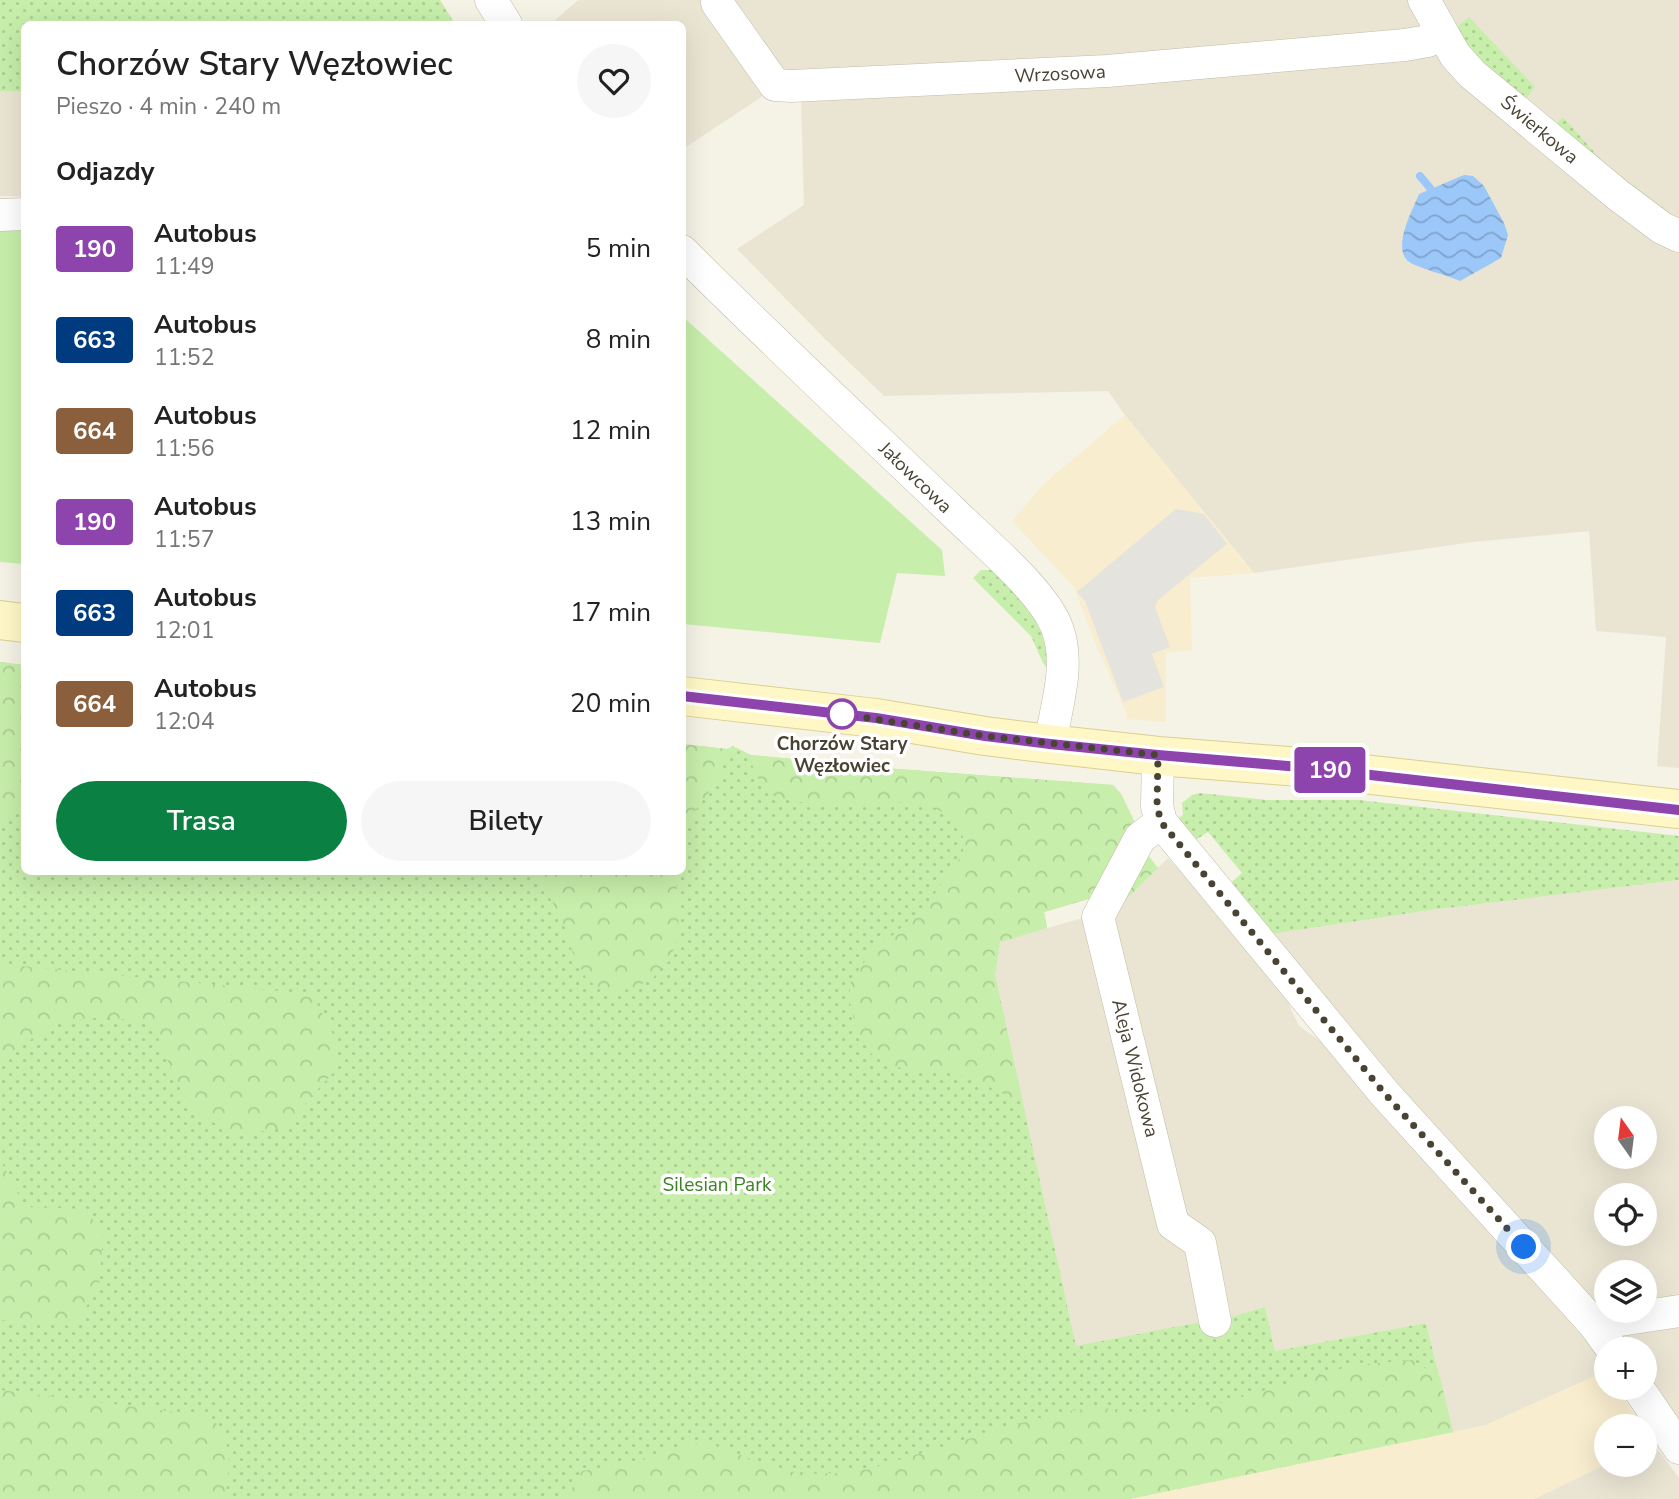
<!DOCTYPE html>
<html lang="pl">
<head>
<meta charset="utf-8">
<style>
	:root { --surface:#fff; --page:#f6f6f6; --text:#222; --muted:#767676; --accent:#0b8043 }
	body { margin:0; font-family:"Nunito Sans",sans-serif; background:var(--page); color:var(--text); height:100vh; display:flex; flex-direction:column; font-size:26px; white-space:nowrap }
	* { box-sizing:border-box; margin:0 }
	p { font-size:23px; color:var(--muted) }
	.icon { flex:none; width:38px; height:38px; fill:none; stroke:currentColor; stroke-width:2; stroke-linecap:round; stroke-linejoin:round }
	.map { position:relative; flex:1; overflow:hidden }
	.drawer { position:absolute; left:21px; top:21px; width:665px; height:854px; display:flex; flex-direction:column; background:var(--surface); border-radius:10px; box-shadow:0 7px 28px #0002 }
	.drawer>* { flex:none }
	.badge { padding:0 14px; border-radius:5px; font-size:24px; line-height:46px }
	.needle { width:46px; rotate:346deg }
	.fabs { position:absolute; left:1594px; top:1106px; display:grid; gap:14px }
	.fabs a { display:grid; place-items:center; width:63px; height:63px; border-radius:50%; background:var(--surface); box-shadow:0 7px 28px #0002; font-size:35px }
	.you { position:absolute; width:35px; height:35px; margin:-18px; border:5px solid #fff; border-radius:50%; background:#1a73e8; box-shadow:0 0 0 10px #1a73e833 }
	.map>.badge { position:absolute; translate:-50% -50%; box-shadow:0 0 0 4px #fff }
	h2 { padding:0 35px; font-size:26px; line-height:63px }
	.round { display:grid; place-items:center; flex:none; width:74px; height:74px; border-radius:37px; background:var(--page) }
	.summary { display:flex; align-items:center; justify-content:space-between; height:119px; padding:0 35px }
	h1 { font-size:33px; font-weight:600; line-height:52px }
	.primary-button { display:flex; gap:14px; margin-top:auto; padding:14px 35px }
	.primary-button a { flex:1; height:80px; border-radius:42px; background:var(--accent); color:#fff; font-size:28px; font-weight:600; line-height:80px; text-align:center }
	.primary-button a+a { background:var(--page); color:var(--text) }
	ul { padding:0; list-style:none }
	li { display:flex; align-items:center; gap:21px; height:91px; padding:0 35px }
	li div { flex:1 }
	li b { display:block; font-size:26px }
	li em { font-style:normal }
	li .badge { min-width:77px; font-weight:700; text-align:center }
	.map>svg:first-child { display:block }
	.residential { fill:#eae5d3; fill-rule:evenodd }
	.commercial { fill:#f9edcf }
	.grass { fill:url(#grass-dots) }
	.forest { fill:url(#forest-crowns) }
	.garden { fill:#c7eeaa }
	.parking { fill:#e5e3de }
	.water { fill:url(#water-waves) }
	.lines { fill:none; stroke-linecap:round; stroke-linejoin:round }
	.stream { stroke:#9bc7f9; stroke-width:8 }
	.street-casing { stroke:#c2bca7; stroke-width:33 }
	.secondary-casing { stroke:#dad090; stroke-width:40 }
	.street { stroke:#fff; stroke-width:32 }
	.secondary { stroke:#fff8c6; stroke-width:38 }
	.line-casing { stroke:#fff; stroke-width:16 }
	.line { stroke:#8e44ad; stroke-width:10 }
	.walk { stroke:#494334; stroke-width:7; stroke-dasharray:0 12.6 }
	.stop-dot { fill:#fff; stroke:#8e44ad; stroke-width:3.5 }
	.labels { text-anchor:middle; stroke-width:7; stroke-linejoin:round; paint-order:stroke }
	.street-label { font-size:19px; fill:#494334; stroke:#fff }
	.stop-label { font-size:19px; font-weight:bold; fill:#494334; stroke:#fff }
	.park-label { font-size:19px; fill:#398220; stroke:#fff }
</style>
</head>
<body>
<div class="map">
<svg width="1679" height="1499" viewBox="0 0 1679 1499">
	<defs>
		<pattern id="grass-dots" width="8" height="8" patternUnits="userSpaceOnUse" patternTransform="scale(1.75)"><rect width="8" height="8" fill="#c7eeaa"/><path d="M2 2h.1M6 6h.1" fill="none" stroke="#accd93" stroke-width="1.8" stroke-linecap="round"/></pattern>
		<pattern id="forest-crowns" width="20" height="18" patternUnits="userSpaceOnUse" patternTransform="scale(1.75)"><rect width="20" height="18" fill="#c7eeaa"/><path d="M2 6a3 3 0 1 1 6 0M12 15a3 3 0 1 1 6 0" fill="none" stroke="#accd93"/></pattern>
		<pattern id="water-waves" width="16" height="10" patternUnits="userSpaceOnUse" patternTransform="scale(1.75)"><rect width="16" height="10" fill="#9bc7f9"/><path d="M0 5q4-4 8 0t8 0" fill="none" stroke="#80a3ca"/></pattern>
	</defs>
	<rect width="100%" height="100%" fill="#f5f2e6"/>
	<!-- residential -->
	<g class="residential">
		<path d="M578 0H1679V768L1657 766 1666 637 1596 631 1589 531 1473 542 1254 573 1127 418 1108 391 884 396 824 338 737 249 804 205 801 100 766 94 683 149 682 24H551Z"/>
		<rect x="0" y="91" width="24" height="105"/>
		<path d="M1168 858 1273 970 1299 1026 1342 1056 1594 1341 1606 1371 1486 1425 1453 1432 1426 1323 1275 1351 1265 1308 1225 1319 1199 1322 1076 1347 995 975 1000 942 1117 908Z"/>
		<path d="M1679 880V1421L1645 1373V1349H1628L1527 1237 1267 934 1431 910ZM1606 1118H1645V1157H1606ZM1606 1195H1645V1234H1606ZM1606 1272H1645V1311H1606Z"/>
		<path d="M1652 1442 1679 1478V1499H1534L1606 1464 1645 1465V1446Z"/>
	</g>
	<!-- commercial -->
	<g class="commercial">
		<path d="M1125 415 1254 573 1190 578 1192 650 1166 653V722L1126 719V712L1096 645 1074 587 1012 521 1045 483Z"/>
		<path d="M1606 1371V1388H1616L1642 1426H1606V1464L1534 1499H1129L1486 1425Z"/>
	</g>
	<!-- grass -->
	<g class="grass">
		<path d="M0 0H440L455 24H24V91H0Z"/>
		<path d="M1469 17 1535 87 1523 103 1451 32Z"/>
		<path d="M1563 117 1604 163 1666 210 1659 215 1553 127Z"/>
		<path d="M981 570H992C1024 602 1046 622 1048 669L1043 663 1031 636 973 578Z"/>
		<path d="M0 662 24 665V872H682L683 744 727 749 733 746 751 755 885 768 1113 785 1121 794 1135 823 1095 897 1044 912 1047 928 1000 942 995 975 1076 1346 1200 1322 1225 1319 1265 1307 1275 1351 1426 1323 1453 1432 1129 1499H0Z"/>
		<path d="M1200 793 1267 800H1359L1679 836V880L1431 910 1264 935 1226 887 1242 873 1208 832 1191 843 1174 821 1183 815 1182 803 1192 795Z"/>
	</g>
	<!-- forest -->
	<g class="forest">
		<path d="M0 662 24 665V806L10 815 0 832Z"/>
		<path d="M683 744 727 749 721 777 691 816 683 833Z"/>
		<path d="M751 755 885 768 1113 785 1121 794 1135 823 1095 897 1044 912 1047 928 1000 942 995 975 1023 1103 970 1078 954 1073 924 1072 896 1067 870 1053 857 1030 849 999 851 980 877 945 891 937 928 903 960 858 965 845 960 827 951 817 935 808 905 802 858 807 813 804 777 798 766 790 759 780 753 768Z"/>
		<path d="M1145 851 1158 868 1117 908Z"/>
		<path d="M527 872H676L679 936 669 961 654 977 635 988 608 993 587 980 572 951 564 925 550 898Z"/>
		<path d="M0 964 312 994 336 1040 333 1073 283 1128 237 1135 192 1111 174 1076 152 1023 105 1017 57 1022 9 1054 0 1070Z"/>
		<path d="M0 1159 25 1207 86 1209 103 1235 99 1288 73 1326 0 1320Z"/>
		<path d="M1412 1360 1440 1377 1453 1432 1129 1499H566L582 1471 635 1461 692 1443 711 1444 775 1468 804 1474 836 1473 869 1469 1031 1420 1075 1410 1102 1408 1148 1414H1182L1354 1365Z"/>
		<path d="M0 1390 209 1416C234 1437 230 1470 225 1499H0Z"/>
	</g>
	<!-- garden -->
	<g class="garden">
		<path d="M0 225H24V564L0 562Z"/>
		<path d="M682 316 942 550 945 576 897 573 880 643 683 624Z"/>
	</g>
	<!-- parking -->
	<path class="parking" d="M1176 509 1204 514 1227 544 1158 600 1155 607 1170 647 1152 654 1164 687 1123 702 1085 601 1077 592Z"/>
	<!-- water -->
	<path class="water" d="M1464 175 1473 176 1484 186 1504 223 1508 235 1501 258 1460 281C1449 276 1415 267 1408 261 1392 247 1413 209 1419 194Z"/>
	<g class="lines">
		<!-- stream -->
		<path class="stream" d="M1420 176 1430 188"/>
		<defs>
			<g id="street">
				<path d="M491 0 506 24"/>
				<path d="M1424 0 1455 55 1472 74 1618 195 1662 228 1679 236"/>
				<path d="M717 3 775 85 791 86 1107 71 1405 45 1428 41 1441 34"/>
				<path d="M0 215 24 214"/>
				<path d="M682 251C770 339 861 424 951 510 980 539 1044 591 1057 628 1071 664 1056 707 1050 744"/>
				<path d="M1158 756 1157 806 1161 822 1385 1094 1594 1324 1612 1349"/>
				<path d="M1161 822 1140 838 1098 917 1173 1224 1200 1243 1215 1321"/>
				<path d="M1594 1324 1679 1311"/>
				<path d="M1638 1388 1679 1448"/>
			</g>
			<g id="secondary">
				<path d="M0 620 24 623"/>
				<path d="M682 696 876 718 985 736 1050 744 1158 756 1300 767 1679 809"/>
			</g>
		</defs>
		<!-- street casing -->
		<use href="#street" class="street-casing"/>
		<!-- secondary casing -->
		<use href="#secondary" class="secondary-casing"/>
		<!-- street -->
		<use href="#street" class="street"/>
		<!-- secondary -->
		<use href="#secondary" class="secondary"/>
	</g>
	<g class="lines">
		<defs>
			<path id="line" d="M682 696 876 718 985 736 1050 744 1158 755 1300 767 1679 810"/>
		</defs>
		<!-- line casing -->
		<use href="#line" class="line-casing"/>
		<!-- line -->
		<use href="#line" class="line"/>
		<!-- walk -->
		<path class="walk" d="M842 714 985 736 1158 755 1157 806 1161 822 1385 1094 1524 1247"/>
	</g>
	<!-- markers -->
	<circle class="stop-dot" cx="842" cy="714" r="14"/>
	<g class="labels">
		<!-- street labels -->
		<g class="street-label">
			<text transform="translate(1060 73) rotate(-3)" y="7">Wrzosowa</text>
			<text transform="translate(1540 129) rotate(40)" y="7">Świerkowa</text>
			<text transform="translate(916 477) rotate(44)" y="7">Jałowcowa</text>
			<text transform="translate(1136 1068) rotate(76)" y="7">Aleja Widokowa</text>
		</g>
		<!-- stop labels -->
		<g class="stop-label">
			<text x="842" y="750">Chorzów Stary<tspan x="842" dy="22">Węzłowiec</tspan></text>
		</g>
		<!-- park labels -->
		<g class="park-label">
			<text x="717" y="1191">Silesian Park</text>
		</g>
	</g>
</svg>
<div class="fabs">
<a><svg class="needle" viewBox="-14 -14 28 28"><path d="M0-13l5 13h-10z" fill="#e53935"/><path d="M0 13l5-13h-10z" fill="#767676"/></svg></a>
<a><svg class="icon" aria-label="locate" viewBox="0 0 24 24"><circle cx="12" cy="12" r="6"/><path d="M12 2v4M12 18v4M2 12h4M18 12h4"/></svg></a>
<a><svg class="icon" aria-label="layers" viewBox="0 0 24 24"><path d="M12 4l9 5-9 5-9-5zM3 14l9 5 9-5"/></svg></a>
<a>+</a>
<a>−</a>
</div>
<div class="you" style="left:1524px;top:1247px"></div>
<b class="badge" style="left:1330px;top:770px;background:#8e44ad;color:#fff">190</b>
<section class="drawer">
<div class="summary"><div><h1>Chorzów Stary Węzłowiec</h1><p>Pieszo · 4 min · 240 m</p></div><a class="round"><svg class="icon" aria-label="heart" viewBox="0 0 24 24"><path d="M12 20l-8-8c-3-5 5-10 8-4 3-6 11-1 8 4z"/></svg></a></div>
<h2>Odjazdy</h2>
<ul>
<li><span class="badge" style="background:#8e44ad;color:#fff">190</span><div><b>Autobus</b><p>11:49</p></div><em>5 min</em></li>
<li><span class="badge" style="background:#003b80;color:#fff">663</span><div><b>Autobus</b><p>11:52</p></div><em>8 min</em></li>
<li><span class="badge" style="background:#8b5e3c;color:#fff">664</span><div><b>Autobus</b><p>11:56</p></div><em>12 min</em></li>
<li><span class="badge" style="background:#8e44ad;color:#fff">190</span><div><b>Autobus</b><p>11:57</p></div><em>13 min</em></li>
<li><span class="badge" style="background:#003b80;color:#fff">663</span><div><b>Autobus</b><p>12:01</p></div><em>17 min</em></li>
<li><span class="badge" style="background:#8b5e3c;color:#fff">664</span><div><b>Autobus</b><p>12:04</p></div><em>20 min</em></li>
</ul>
<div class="primary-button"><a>Trasa</a><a>Bilety</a></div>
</section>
</div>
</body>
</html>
